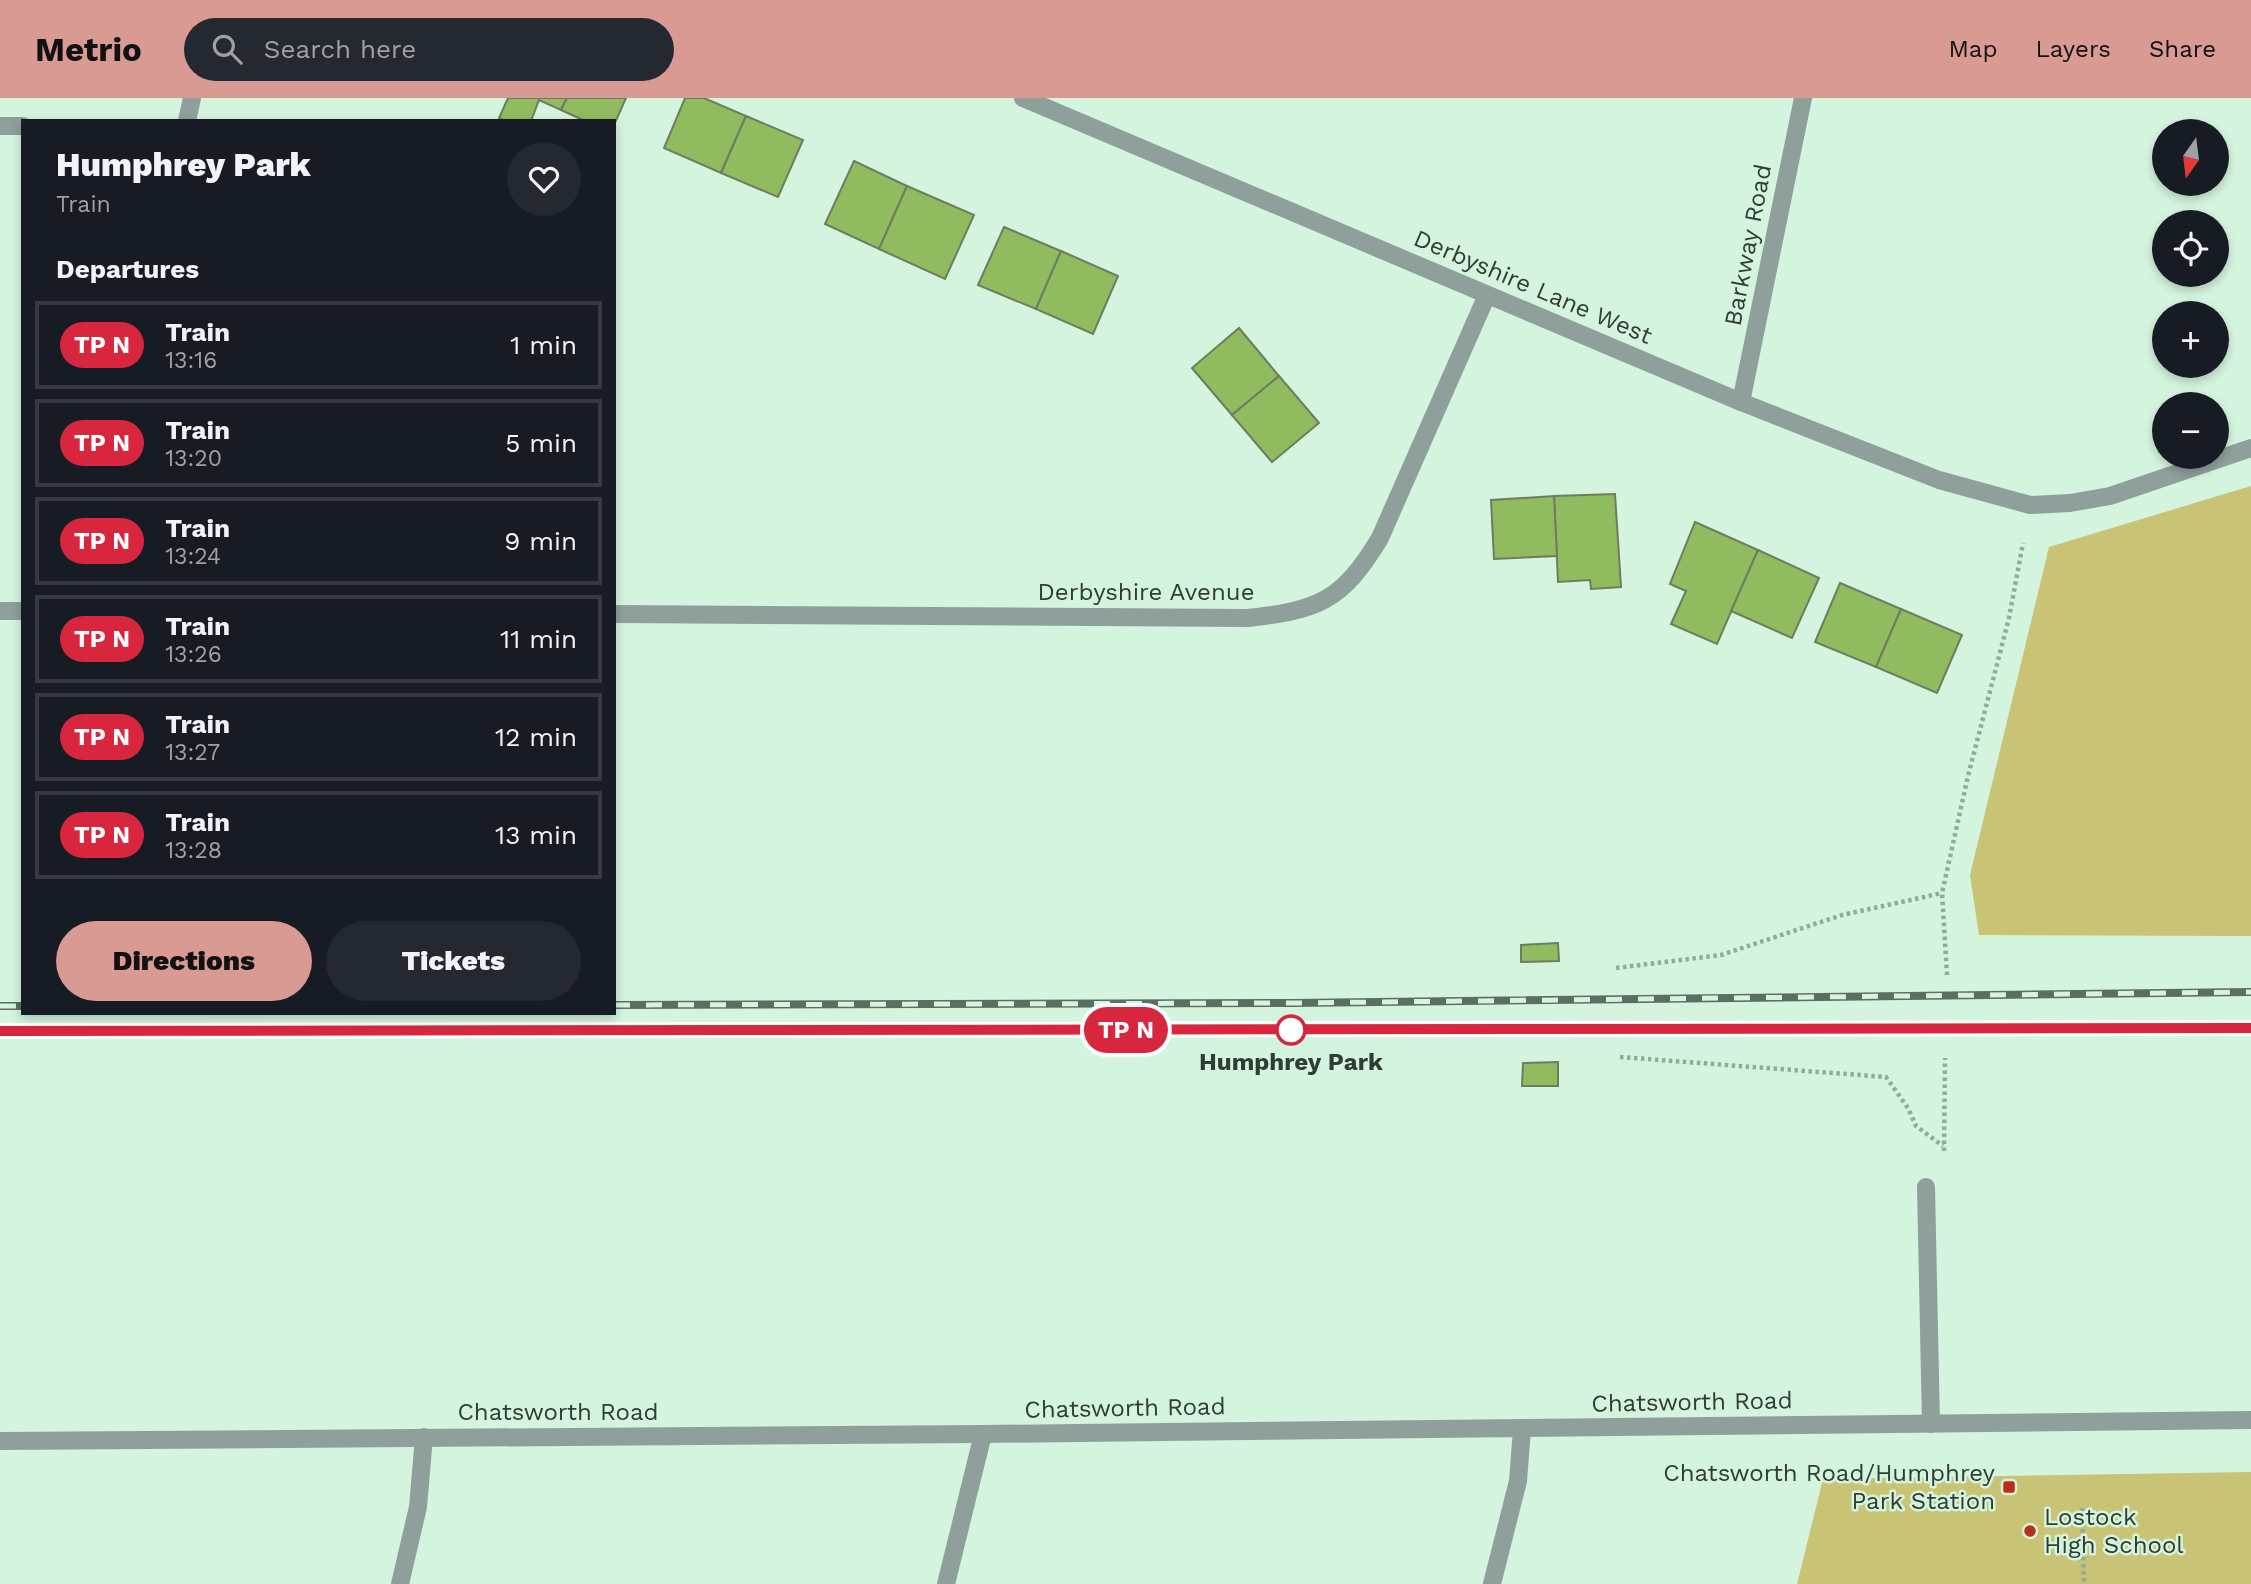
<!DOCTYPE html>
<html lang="en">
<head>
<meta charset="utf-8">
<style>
	:root { --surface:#171b24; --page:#242831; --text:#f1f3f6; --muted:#9ea1a6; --line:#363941; --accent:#d89a93 }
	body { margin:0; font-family:"Work Sans",sans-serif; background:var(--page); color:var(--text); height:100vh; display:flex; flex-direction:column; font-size:26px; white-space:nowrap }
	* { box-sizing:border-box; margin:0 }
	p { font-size:23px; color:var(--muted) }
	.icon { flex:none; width:38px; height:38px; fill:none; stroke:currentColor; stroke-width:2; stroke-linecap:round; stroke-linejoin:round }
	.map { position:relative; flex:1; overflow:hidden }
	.side { position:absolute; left:21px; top:21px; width:595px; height:896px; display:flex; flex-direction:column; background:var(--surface); border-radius:0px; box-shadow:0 4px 10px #0003 }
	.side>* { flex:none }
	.badge { padding:0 14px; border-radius:23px; font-size:24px; line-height:46px }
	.needle { width:46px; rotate:194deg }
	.controls { position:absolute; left:2152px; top:21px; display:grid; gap:14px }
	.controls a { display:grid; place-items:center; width:77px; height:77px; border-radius:50%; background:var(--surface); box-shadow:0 4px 10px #0003; font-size:35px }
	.map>.badge { position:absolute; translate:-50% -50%; box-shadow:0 0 0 4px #fff }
	h2 { padding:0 35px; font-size:26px; line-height:63px }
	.round { display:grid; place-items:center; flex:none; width:74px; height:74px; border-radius:37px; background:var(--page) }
	.head { display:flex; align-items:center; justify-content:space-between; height:119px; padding:0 35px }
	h1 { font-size:33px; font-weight:800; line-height:52px }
	.action { display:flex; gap:14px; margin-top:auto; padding:14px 35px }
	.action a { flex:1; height:80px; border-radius:42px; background:var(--accent); color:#111; font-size:28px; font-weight:800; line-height:80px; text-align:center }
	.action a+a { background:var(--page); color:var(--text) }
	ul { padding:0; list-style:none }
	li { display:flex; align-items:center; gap:21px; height:88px; margin:0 14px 10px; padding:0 21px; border:4px solid var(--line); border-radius:0px }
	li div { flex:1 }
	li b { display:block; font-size:26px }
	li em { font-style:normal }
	li .badge { min-width:77px; font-weight:700; text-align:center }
	header { display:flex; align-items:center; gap:42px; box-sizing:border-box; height:98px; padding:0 35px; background:var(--accent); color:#111 }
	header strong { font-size:33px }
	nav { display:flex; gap:38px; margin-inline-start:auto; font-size:24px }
	.search { width:490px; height:63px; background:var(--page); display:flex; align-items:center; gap:18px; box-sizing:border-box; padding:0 24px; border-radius:38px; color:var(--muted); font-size:26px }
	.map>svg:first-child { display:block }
	.green { fill:#c8c375 }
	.building { fill:#90bb5f; stroke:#6e7d60; stroke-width:2 }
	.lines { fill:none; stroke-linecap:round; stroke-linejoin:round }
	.path { stroke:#92aa99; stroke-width:4.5; stroke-dasharray:3.5 3.5; stroke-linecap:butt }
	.minor { stroke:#8fa09c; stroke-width:18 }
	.rail-casing { stroke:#5c6e62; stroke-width:8 }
	.rail { stroke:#d4f4dd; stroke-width:5; stroke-dasharray:16; stroke-linecap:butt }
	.line-casing { stroke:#fff; stroke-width:16 }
	.line { stroke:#d7263d; stroke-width:10 }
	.stop-dot { fill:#fff; stroke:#d7263d; stroke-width:3.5 }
	.poi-dot { fill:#ba2e1a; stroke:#d4f4dd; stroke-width:2.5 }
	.labels { text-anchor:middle; stroke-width:5; stroke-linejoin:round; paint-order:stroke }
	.street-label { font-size:24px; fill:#303d34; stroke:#d4f4dd }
	.stop-label { font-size:24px; font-weight:bold; fill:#303d34; stroke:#d4f4dd }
	.poi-label { font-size:24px; fill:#303d34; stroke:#d4f4dd; text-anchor:end }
</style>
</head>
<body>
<header>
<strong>Metrio</strong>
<div class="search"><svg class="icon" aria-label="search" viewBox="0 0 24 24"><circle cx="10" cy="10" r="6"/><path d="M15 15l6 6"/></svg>Search here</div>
<nav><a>Map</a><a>Layers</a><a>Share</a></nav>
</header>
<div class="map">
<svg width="2251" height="1486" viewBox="0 0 2251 1486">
	<rect width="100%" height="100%" fill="#d4f4dd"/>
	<!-- green -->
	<g class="green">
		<path d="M2251 388V838L1979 837 1970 777 2049 449Z"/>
		<path d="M2251 1374V1486H1797L1823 1381Z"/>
	</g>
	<!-- building -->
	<g class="building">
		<path d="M508 0H567L561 12 539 2 531 23H505L499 20Z"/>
		<path d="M567 0H626L614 27V23H585L561 12Z"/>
		<path d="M685 0H704L746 18 721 75 664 50Z"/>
		<path d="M746 18 803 42 778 99 721 75Z"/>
		<path d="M854 63 907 88 879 151 825 126Z"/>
		<path d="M907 88 974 117 945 181 879 151Z"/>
		<path d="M1004 129 1061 153 1036 211 978 187Z"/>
		<path d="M1061 153 1118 178 1093 236 1036 211Z"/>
		<path d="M1239 230 1279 278 1232 317 1192 270Z"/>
		<path d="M1279 278 1319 325 1272 364 1232 317Z"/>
		<path d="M1615 396 1621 489 1591 491 1590 482 1558 484 1554 398Z"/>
		<path d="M1554 398 1557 458 1494 461 1491 402Z"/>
		<path d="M1695 424 1758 452 1717 546 1671 526 1686 493 1670 486Z"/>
		<path d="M1758 452 1819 480 1792 540 1731 513Z"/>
		<path d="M1840 485 1901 511 1876 569 1815 544Z"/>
		<path d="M1901 511 1962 537 1937 595 1876 569Z"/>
		<path d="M1558 845 1559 863 1521 864V847Z"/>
		<path d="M1558 964V988H1522L1523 965Z"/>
	</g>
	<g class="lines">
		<!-- path -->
		<g class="path">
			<path d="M1616 870 1721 857 1842 817 1942 795"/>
			<path d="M1947 877 1942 795 1968 678 2009 520 2023 445"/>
			<path d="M1620 959 1886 979 1908 1010 1916 1028 1943 1048"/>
			<path d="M1944 1053 1945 960"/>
			<path d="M2082 1410 2084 1486"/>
		</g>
		<!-- minor -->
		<g class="minor">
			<path d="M1023 0 1741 304 1939 382 2030 407 2070 405 2110 398 2251 350"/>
			<path d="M187 23 192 0"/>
			<path d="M0 28H23"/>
			<path d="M1741 304 1803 0"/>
			<path d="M0 513H23"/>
			<path d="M614 516 1248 520C1319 512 1342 503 1380 440L1487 197"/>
			<path d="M1926 1089 1931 1326"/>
			<path d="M0 1343 983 1336 2251 1322"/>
			<path d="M400 1486 418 1409 424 1339"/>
			<path d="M946 1486 983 1336"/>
			<path d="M1492 1486 1518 1383 1522 1331"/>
		</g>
		<defs>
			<g id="rail">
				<path d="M614 907 1293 905 2251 894"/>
				<path d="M0 908H23"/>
				<path d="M0 933C750 931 1501 934 2251 930"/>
			</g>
		</defs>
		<!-- rail casing -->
		<use href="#rail" class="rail-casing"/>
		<!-- rail -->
		<use href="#rail" class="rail"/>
	</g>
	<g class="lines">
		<defs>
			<path id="line" d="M0 933C750 928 1501 935 2251 930"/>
		</defs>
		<!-- line casing -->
		<use href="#line" class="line-casing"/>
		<!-- line -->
		<use href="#line" class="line"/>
	</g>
	<!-- markers -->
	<circle class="stop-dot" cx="1291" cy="932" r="14"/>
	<g class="poi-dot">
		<rect x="2002" y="1382" width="14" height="14" rx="3.5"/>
		<circle cx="2030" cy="1433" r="7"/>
	</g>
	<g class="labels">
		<!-- street labels -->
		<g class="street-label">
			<text transform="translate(1748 147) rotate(-79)" y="8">Barkway Road</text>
			<text transform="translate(1533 189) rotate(23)" y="8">Derbyshire Lane West</text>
			<text x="1146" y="502">Derbyshire Avenue</text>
			<text transform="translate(1692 1304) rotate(-1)" y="8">Chatsworth Road</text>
			<text transform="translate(1125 1310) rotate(-1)" y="8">Chatsworth Road</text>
			<text x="558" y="1322">Chatsworth Road</text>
		</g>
		<!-- stop labels -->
		<g class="stop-label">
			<text x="1291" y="972">Humphrey Park</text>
		</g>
		<!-- poi labels -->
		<g class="poi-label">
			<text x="1995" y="1383">Chatsworth Road/Humphrey<tspan x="1995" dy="28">Park Station</tspan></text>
			<text x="2044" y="1427" text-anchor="start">Lostock<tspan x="2044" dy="28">High School</tspan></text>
		</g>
	</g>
</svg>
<div class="controls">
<a><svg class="needle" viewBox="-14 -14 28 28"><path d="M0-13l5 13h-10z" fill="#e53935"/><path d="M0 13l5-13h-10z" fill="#9ea1a6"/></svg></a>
<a><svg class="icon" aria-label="locate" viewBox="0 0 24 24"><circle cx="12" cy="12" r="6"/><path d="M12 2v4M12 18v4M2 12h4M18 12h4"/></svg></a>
<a>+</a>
<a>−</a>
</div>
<b class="badge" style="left:1126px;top:932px;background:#d7263d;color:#fff">TP N</b>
<section class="side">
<div class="head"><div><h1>Humphrey Park</h1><p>Train</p></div><a class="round"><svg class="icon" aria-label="heart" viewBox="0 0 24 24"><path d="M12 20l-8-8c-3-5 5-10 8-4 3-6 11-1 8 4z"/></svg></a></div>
<h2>Departures</h2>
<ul>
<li><span class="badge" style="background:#d7263d;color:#fff">TP N</span><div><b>Train</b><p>13:16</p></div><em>1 min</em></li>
<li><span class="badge" style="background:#d7263d;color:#fff">TP N</span><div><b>Train</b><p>13:20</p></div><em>5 min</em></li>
<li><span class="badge" style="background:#d7263d;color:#fff">TP N</span><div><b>Train</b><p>13:24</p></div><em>9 min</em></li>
<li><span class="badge" style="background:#d7263d;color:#fff">TP N</span><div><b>Train</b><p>13:26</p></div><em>11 min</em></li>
<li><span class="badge" style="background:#d7263d;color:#fff">TP N</span><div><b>Train</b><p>13:27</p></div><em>12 min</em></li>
<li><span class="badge" style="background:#d7263d;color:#fff">TP N</span><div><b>Train</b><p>13:28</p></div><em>13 min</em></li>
</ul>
<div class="action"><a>Directions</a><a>Tickets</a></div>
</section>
</div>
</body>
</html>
